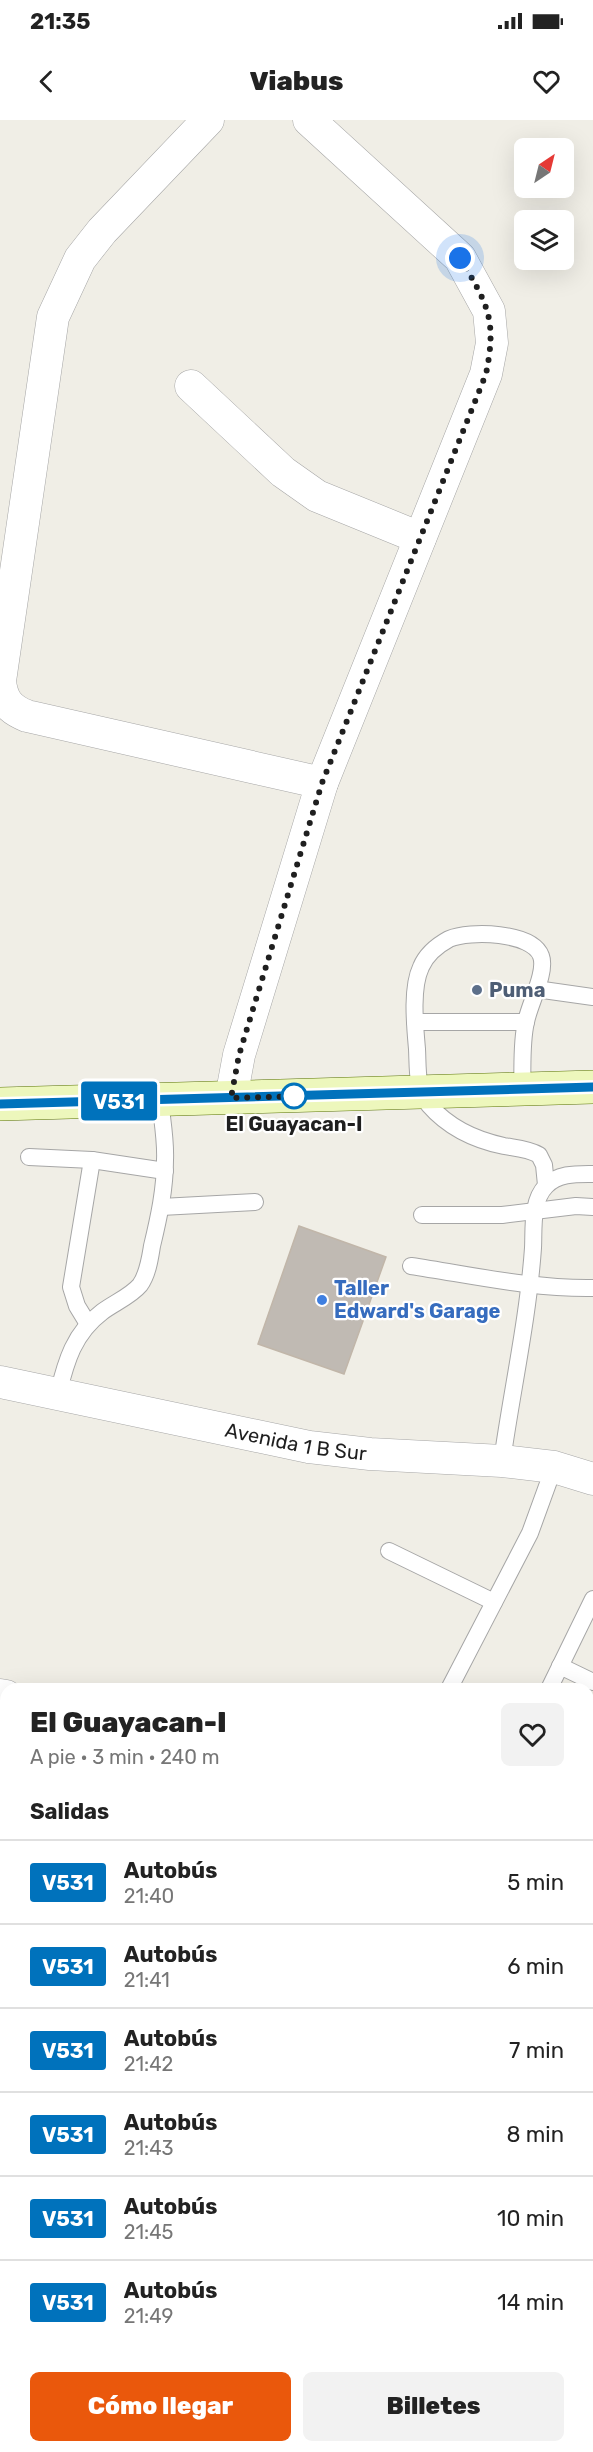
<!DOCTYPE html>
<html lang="es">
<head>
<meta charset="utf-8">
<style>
	:root { --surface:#fff; --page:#f2f2f2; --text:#222; --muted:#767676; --line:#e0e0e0; --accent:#ea580c }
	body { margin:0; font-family:Rubik,sans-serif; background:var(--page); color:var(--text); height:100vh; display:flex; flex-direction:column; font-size:22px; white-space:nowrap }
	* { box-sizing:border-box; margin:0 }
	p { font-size:20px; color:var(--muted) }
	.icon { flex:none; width:33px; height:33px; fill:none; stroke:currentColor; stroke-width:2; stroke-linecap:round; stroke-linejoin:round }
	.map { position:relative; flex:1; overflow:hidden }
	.drawer { position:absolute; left:0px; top:1563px; width:594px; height:770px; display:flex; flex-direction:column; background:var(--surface); border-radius:18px 18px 0 0; box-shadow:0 6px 24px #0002 }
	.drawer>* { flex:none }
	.badge { padding:0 12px; border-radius:4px; font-size:21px; line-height:39px }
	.needle { width:39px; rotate:35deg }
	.tools { position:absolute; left:514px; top:18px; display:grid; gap:12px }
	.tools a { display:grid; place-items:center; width:60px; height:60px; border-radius:9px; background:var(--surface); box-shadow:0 6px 24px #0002; font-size:30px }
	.you { position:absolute; width:30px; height:30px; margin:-15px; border:4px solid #fff; border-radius:50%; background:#1a73e8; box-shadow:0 0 0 9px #1a73e833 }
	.map>.badge { position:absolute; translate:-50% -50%; box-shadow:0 0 0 3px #fff }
	h2 { padding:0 30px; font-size:22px; line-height:54px }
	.round { display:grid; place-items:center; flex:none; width:63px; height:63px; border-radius:9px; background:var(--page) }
	.head { display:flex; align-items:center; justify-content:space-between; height:102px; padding:0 30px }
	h1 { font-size:28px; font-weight:800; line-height:45px }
	.cta { display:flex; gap:12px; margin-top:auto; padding:12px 30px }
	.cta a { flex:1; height:69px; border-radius:9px; background:var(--accent); color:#fff; font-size:24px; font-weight:800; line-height:69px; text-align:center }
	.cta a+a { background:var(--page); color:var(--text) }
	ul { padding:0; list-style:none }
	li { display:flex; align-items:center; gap:18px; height:84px; padding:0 30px; border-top:2px solid var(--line) }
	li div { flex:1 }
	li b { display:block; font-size:22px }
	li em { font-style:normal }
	li .badge { min-width:66px; font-weight:700; text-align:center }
	.status { display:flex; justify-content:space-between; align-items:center; height:42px; padding:0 30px; background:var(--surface); direction:ltr }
	.status svg { height:16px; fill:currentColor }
	header { display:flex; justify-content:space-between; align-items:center; height:78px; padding:0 30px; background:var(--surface); font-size:27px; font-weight:800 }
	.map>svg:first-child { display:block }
	.industrial { fill:#e9d8e3 }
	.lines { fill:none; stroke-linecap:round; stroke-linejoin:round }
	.stream { stroke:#a8cadc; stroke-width:8 }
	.building { fill:#c0bab3; stroke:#c1b6a9; stroke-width:1.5 }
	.lane-casing { stroke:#a6a6a6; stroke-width:18 }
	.street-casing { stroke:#a6a6a6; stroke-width:33 }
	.secondary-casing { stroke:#5b7409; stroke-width:34 }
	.lane { stroke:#fff; stroke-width:16 }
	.street { stroke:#fff; stroke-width:32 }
	.secondary { stroke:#edf7bc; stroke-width:33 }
	.line-casing { stroke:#fff; stroke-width:14 }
	.line { stroke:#0072bc; stroke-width:9 }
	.walk { stroke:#1f1f1f; stroke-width:6; stroke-dasharray:0 10.8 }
	.service-dot { fill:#5c6f8a; stroke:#fff; stroke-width:2 }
	.stop-dot { fill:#fff; stroke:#0072bc; stroke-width:3 }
	.shop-dot { fill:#3f7fe0; stroke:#fff; stroke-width:2 }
	.labels { text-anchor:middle; stroke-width:4.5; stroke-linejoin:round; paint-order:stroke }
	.service-label { font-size:20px; font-weight:bold; fill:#4e5e75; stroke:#fff; text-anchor:start }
	.stop-label { font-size:20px; font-weight:bold; fill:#1f1f1f; stroke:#fff }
	.shop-label { font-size:20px; font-weight:bold; fill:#366cbe; stroke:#fff; text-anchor:start }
	.street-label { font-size:20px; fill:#1f1f1f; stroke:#fff }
</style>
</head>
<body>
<div class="status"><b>21:35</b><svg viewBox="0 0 49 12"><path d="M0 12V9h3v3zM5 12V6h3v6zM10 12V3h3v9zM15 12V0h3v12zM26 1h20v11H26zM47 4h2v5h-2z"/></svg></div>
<header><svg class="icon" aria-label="back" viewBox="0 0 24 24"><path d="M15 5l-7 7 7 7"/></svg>Viabus<svg class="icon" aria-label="heart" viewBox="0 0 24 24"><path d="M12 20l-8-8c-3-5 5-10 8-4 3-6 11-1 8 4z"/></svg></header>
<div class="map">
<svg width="593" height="2332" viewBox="0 0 593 2332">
	<rect width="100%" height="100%" fill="#f0eee6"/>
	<!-- industrial -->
	<path class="industrial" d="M593 1798V2150L588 2148V1808Z"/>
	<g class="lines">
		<!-- stream -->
		<g class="stream">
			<path d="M0 1780H6"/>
			<path d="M588 2183 593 2185"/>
		</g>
	</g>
	<!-- building -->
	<g class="building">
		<path d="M299 1106 386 1137 344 1254 258 1224Z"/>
		<path d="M588 1793 593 1796V1833L588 1843Z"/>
		<path d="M588 1943 593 1945V2099L588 2110Z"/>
	</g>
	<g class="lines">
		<defs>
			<g id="lane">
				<path d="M536 869 593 877"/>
				<path d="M415 902H526"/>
				<path d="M522 970C523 948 521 923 526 902 529 885 547 852 541 836 532 812 470 810 449 819 438 825 426 835 421 847 411 868 415 906 417 929 418 947 416 970 429 985 449 1008 475 1020 504 1026 515 1028 529 1029 539 1035L544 1045 546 1065"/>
				<path d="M29 1037 92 1040 165 1051"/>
				<path d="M161 1087 255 1082"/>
				<path d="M422 1095H502L576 1086 593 1087"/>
				<path d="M411 1146C471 1155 532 1169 593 1168"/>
				<path d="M88 1204 77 1186 71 1167 92 1040"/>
				<path d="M58 1274C66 1241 74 1213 102 1192 114 1183 131 1176 140 1165 148 1154 150 1138 152 1126 159 1097 165 1069 165 1040 166 1020 162 1000 160 980"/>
				<path d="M502 1341C512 1270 528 1199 533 1128 534 1109 531 1081 546 1066 558 1053 577 1054 593 1054"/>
				<path d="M389 1431 494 1482"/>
				<path d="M560 1546 593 1562"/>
				<path d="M449 1569 530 1413 554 1347"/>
				<path d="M549 1569 593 1479"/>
				<path d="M588 1742 592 1744"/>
			</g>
			<g id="street">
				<path d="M208 0 102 111 80 139 53 197 0 561C2 580 9 589 27 596L322 663"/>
				<path d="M191 266 283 352 317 376 420 418"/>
				<path d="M231 978 239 935 322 663 486 254 492 223 489 191 460 138 309 0"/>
				<path id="s1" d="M0 1262 309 1327 370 1334 502 1341 554 1347 593 1359"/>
				<path d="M0 1575 6 1576"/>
				<path d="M0 2190H6"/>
				<path d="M184 2326 189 2332"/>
			</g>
			<path id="secondary" d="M0 984 593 967"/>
		</defs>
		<!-- lane casing -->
		<use href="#lane" class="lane-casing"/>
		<!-- street casing -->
		<use href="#street" class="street-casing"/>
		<!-- secondary casing -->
		<use href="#secondary" class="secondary-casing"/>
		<!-- lane -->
		<use href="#lane" class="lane"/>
		<!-- street -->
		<use href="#street" class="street"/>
		<!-- secondary -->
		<use href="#secondary" class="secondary"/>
	</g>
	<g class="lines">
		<defs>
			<path id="line" d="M0 984 593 967"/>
		</defs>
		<!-- line casing -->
		<use href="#line" class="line-casing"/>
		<!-- line -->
		<use href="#line" class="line"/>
		<!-- walk -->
		<path class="walk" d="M294 976H303L231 978 239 935 322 663 486 254C497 199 488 185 460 138"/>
	</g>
	<!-- markers -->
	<circle class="service-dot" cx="477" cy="870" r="6"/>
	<circle class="stop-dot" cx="294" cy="976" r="12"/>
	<circle class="shop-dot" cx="322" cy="1180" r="6"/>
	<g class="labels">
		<!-- service labels -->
		<g class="service-label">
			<text x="489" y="877">Puma</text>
		</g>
		<!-- stop labels -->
		<g class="stop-label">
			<text x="294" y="1011">El Guayacan-I</text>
		</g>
		<!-- shop labels -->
		<g class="shop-label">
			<text x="334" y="1175">Taller<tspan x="334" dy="23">Edward's Garage</tspan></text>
		</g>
		<!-- street labels -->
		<g class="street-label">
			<text dy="7" stroke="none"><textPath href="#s1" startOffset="302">Avenida 1 B Sur</textPath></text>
		</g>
	</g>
</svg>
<div class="tools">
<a><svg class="needle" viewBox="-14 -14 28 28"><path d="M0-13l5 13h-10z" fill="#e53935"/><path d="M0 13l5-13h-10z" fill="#767676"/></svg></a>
<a><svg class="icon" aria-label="layers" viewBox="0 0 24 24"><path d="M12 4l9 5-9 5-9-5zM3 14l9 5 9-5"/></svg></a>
</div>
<div class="you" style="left:460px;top:138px"></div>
<b class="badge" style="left:119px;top:981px;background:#0072bc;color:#fff">V531</b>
<section class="drawer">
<div class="head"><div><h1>El Guayacan-I</h1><p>A pie · 3 min · 240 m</p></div><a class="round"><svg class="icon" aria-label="heart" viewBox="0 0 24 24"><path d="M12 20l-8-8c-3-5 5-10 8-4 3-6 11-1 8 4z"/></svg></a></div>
<h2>Salidas</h2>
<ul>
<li><span class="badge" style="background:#0072bc;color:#fff">V531</span><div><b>Autobús</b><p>21:40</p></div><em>5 min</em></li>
<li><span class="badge" style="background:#0072bc;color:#fff">V531</span><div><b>Autobús</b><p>21:41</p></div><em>6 min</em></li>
<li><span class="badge" style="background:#0072bc;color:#fff">V531</span><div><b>Autobús</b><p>21:42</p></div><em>7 min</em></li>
<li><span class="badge" style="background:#0072bc;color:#fff">V531</span><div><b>Autobús</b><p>21:43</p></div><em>8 min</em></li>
<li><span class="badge" style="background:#0072bc;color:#fff">V531</span><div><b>Autobús</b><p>21:45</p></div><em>10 min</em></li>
<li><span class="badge" style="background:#0072bc;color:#fff">V531</span><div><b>Autobús</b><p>21:49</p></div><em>14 min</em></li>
</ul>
<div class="cta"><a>Cómo llegar</a><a>Billetes</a></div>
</section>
</div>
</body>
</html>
